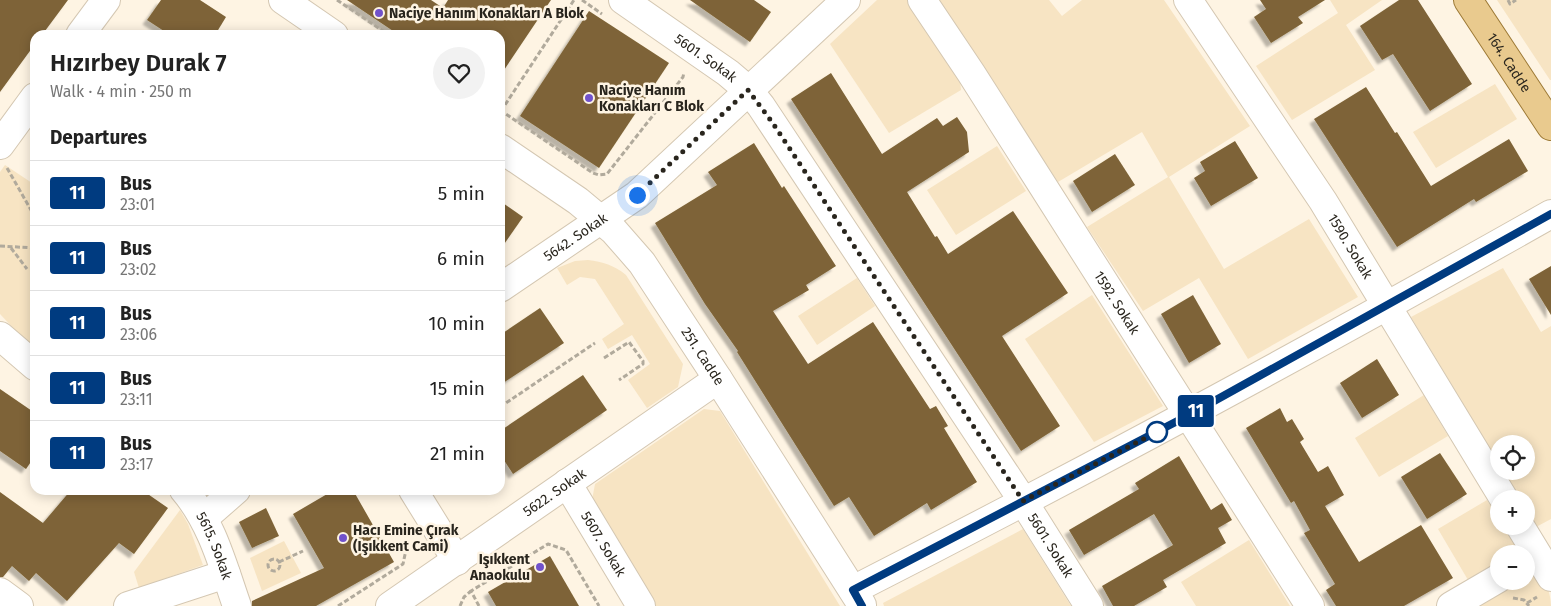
<!DOCTYPE html>
<html lang="en">
<head>
<meta charset="utf-8">
<style>
	:root { --surface:#fff; --page:#f2f2f2; --text:#222; --muted:#767676; --line:#e0e0e0 }
	body { margin:0; font-family:"Fira Sans",sans-serif; background:var(--page); color:var(--text); height:100vh; display:flex; flex-direction:column; font-size:19px; white-space:nowrap }
	* { box-sizing:border-box; margin:0 }
	p { font-size:16px; color:var(--muted) }
	.icon { flex:none; width:28px; height:28px; fill:none; stroke:currentColor; stroke-width:2; stroke-linecap:round; stroke-linejoin:round }
	.map { position:relative; flex:1; overflow:hidden }
	.panel { position:absolute; left:30px; top:30px; width:475px; height:465px; display:flex; flex-direction:column; background:var(--surface); border-radius:15px; box-shadow:0 2px 12px #0003 }
	.panel>* { flex:none }
	.badge { padding:0 10px; border-radius:4px; font-size:18px; line-height:32px }
	.fabs { position:absolute; left:1490px; top:435px; display:grid; gap:10px }
	.fabs a { display:grid; place-items:center; width:45px; height:45px; border-radius:50%; background:var(--surface); box-shadow:0 2px 12px #0003; font-size:25px }
	.you { position:absolute; width:25px; height:25px; margin:-12px; border:4px solid #fff; border-radius:50%; background:#1a73e8; box-shadow:0 0 0 8px #1a73e833 }
	.map>.badge { position:absolute; translate:-50% -50%; box-shadow:0 0 0 2px #fff }
	h2 { padding:0 20px; font-size:19px; line-height:45px }
	.round { display:grid; place-items:center; flex:none; width:52px; height:52px; border-radius:26px; background:var(--page) }
	.overview { display:flex; align-items:center; justify-content:space-between; height:85px; padding:0 20px }
	h1 { font-size:24px; font-weight:600; line-height:38px }
	ul { padding:0; list-style:none }
	li { display:flex; align-items:center; gap:15px; height:65px; padding:0 20px; border-top:1px solid var(--line) }
	li div { flex:1 }
	li b { display:block; font-size:19px }
	li em { font-style:normal }
	li .badge { min-width:55px; font-weight:700; text-align:center }
	.map>svg:first-child { display:block }
	.green { fill:#f7e4c3 }
	.building { fill:#7e6437; filter:url(#shadow) }
	.lines { fill:none; stroke-linecap:round; stroke-linejoin:round }
	.minor-casing { stroke:#d4c7b2; stroke-width:30 }
	.major-casing { stroke:#9c7935; stroke-width:30 }
	.path { stroke:#b1aa9c; stroke-width:3; stroke-dasharray:5 2.5; stroke-linecap:butt }
	.minor { stroke:#fff; stroke-width:28 }
	.major { stroke:#e9ca8e; stroke-width:28 }
	.line-casing { stroke:#fff; stroke-width:11 }
	.line { stroke:#003b80; stroke-width:8 }
	.walk { stroke:#29251d; stroke-width:5; stroke-dasharray:0 9 }
	.poi-dot { fill:#7152cb; stroke:#fef4e3; stroke-width:2 }
	.stop-dot { fill:#fff; stroke:#003b80; stroke-width:2.5 }
	.labels { text-anchor:middle; stroke-width:5; stroke-linejoin:round; paint-order:stroke }
	.poi-label { font-size:14px; font-weight:bold; fill:#29251d; stroke:#fef4e3; text-anchor:start }
	.street-label { font-size:14px; fill:#29251d; stroke:#fef4e3 }
</style>
</head>
<body>
<div class="map">
<svg width="1551" height="606" viewBox="0 0 1551 606">
	<defs>
		<filter id="shadow"><feDropShadow dx="-4.5" dy="4.5" stdDeviation="1" flood-color="#0004"/></filter>
	</defs>
	<rect width="100%" height="100%" fill="#fef4e3"/>
	<!-- green -->
	<g class="green">
		<path d="M877 0H907L960 80 961 90 889 133 830 44Z"/>
		<path d="M938 0H1049L1062 16 1082 0H1164L1250 126 1169 177 1224 269 1309 219 1358 297 1248 359 1199 278 1143 311 1087 227 1168 177 1142 132 1058 182Z"/>
		<path d="M1330 0H1382L1346 25 1375 70 1292 120 1256 66 1338 13Z"/>
		<path d="M1497 0H1551V80H1550Z"/>
		<path d="M1495 84 1517 119 1436 168 1413 132Z"/>
		<path d="M997 146 1026 191 956 235 927 190Z"/>
		<path d="M5 165 35 185V348L15 330 0 314V172Z"/>
		<path d="M588 260C603 262 614 265 626 275L683 364 678 387 647 408 628 380 650 364 632 335 608 349 602 339 624 324 595 279 580 277 567 285 557 268 575 261Z"/>
		<path d="M1503 268 1541 332 1551 326V519L1536 527 1526 510V499H1519L1503 471H1526V444H1499V464L1411 317Z"/>
		<path d="M857 278 875 306 817 345 798 316Z"/>
		<path d="M1092 295 1163 406 1094 442 1025 339Z"/>
		<path d="M1424 395 1448 436 1379 477 1355 438Z"/>
		<path d="M704 409 720 411 840 606H653L592 500 595 484Z"/>
		<path d="M1487 500 1499 519V526H1503L1515 546 1514 553 1499 554V562L1468 580 1438 529Z"/>
		<path d="M180 510 188 524 203 565 139 588 134 572Z"/>
		<path d="M1023 529 1071 606H884L883 603Z"/>
		<path d="M1249 540 1290 606H1196L1181 582Z"/>
		<path d="M284 541 301 573 262 591 250 558Z"/>
		<path d="M1534 573C1546 579 1551 594 1551 606H1474L1516 581H1526V575Z"/>
	</g>
	<!-- building -->
	<g class="building">
		<path d="M0 0H68L42 35H35V44L0 92Z"/>
		<path d="M161 0H200L226 17 215 35H170L147 20Z"/>
		<path d="M347 0H431L443 8 448 0H551L500 76V35H399Z"/>
		<path d="M690 0H754L771 12 750 42Z"/>
		<path d="M1260 0H1325L1298 17 1303 23 1271 43 1254 17 1266 9Z"/>
		<path d="M1399 0H1418L1472 84 1430 111 1393 54 1382 60 1360 26Z"/>
		<path d="M589 11 669 63 599 168 520 116Z"/>
		<path d="M831 73 882 154 937 118 943 126 957 117 967 132 969 152 907 192 935 237 937 236 948 254 1013 211 1068 293 1002 336 1060 426 1021 451 791 99Z"/>
		<path d="M1366 87 1395 133 1397 132 1431 186 1509 139 1528 171 1476 202 1474 199 1397 247 1314 119Z"/>
		<path d="M1235 141 1258 178 1211 206 1194 178 1205 171 1200 162Z"/>
		<path d="M754 143 782 188 784 186 836 266 806 285 809 290 773 311 808 364 873 322 930 409 936 406 948 426 944 428 977 482 931 510 927 503 874 536 849 497 834 506 737 352 738 351 705 304 655 223 717 185 708 172Z"/>
		<path d="M1115 154 1135 185 1092 212 1073 181Z"/>
		<path d="M500 201 523 217 500 250Z"/>
		<path d="M1551 266V315L1529 279Z"/>
		<path d="M1193 295 1221 344 1189 363 1161 314Z"/>
		<path d="M540 308 564 343 500 385V335Z"/>
		<path d="M1377 359 1399 395 1362 418 1340 383Z"/>
		<path d="M583 375 607 410 513 474 500 454V431Z"/>
		<path d="M0 389 35 413V456L26 469 0 451Z"/>
		<path d="M1280 408 1287 422 1292 419 1304 439 1300 442 1318 472 1328 466 1344 495 1325 506 1359 562 1421 525 1453 578 1404 606H1336L1326 590 1335 584 1304 533 1310 530 1294 501 1291 503 1246 428Z"/>
		<path d="M1440 453 1467 494 1427 519 1401 477Z"/>
		<path d="M1179 456 1211 510 1222 503 1232 520 1218 528 1226 543 1163 580 1167 587 1134 606H1113L1102 586 1173 545 1154 514 1084 555 1069 530 1139 489 1135 483Z"/>
		<path d="M71 490H142L168 508 134 554 119 543 67 601 36 573 29 581 12 566 3 577H0V492L43 523Z"/>
		<path d="M334 490H353L394 562 316 606H252V601L324 568 293 514Z"/>
		<path d="M266 508 279 536 252 548 239 522Z"/>
		<path d="M550 556 579 606H496L488 592Z"/>
	</g>
	<g class="lines">
		<defs>
			<g id="minor">
				<path d="M283 0 334 35"/>
				<path id="s1" d="M623 0 728 73 748 90 761 106 1023 501 1089 606"/>
				<path id="s2" d="M922 0 971 73 1310 606"/>
				<path id="s3" d="M1188 0 1323 201 1504 499"/>
				<path d="M80 35 106 0"/>
				<path d="M0 145 35 97"/>
				<path id="s4" d="M500 148 578 201 614 231 642 263 718 379 862 605"/>
				<path id="s5" d="M500 288 637 195 846 0"/>
				<path d="M0 336 35 366"/>
				<path id="s6" d="M567 483 641 606"/>
				<path id="s7" d="M184 490C212 523 223 566 237 606"/>
				<path d="M413 490 457 561"/>
				<path d="M204 518 236 490"/>
				<path d="M1520 526 1551 577"/>
				<path d="M853 590C1088 470 1321 344 1551 214"/>
				<path d="M0 592 19 606"/>
				<path d="M128 606 226 574"/>
				<path id="s8" d="M390 606 718 379"/>
				<path d="M1451 606 1499 578"/>
			</g>
			<g id="major">
				<path id="s9" d="M1468 0 1551 126"/>
			</g>
		</defs>
		<!-- minor casing -->
		<use href="#minor" class="minor-casing"/>
		<!-- major casing -->
		<use href="#major" class="major-casing"/>
		<!-- path -->
		<g class="path">
			<path d="M337 0 389 35"/>
			<path d="M582 0 602 14"/>
			<path d="M1508 0 1510 4 1516 0"/>
			<path d="M500 110 593 173 599 175 607 174 683 77 684 72"/>
			<path d="M501 111 574 0"/>
			<path d="M7 168 35 217"/>
			<path d="M0 246 35 248"/>
			<path d="M11 248 27 269"/>
			<path d="M604 358 629 342 643 361V364L619 380"/>
			<path d="M500 407 595 343"/>
			<circle cx="274" cy="565" r="6"/>
			<path d="M279 562 303 551"/>
			<path d="M1513 598 1524 600 1529 606"/>
			<path d="M1527 603 1537 597"/>
			<path d="M338 606 403 564 407 545"/>
			<path d="M460 606 464 597 471 591"/>
			<path d="M479 606 471 591 548 544 566 550 599 606"/>
		</g>
		<!-- minor -->
		<use href="#minor" class="minor"/>
		<!-- major -->
		<use href="#major" class="major"/>
	</g>
	<g class="lines">
		<defs>
			<path id="line" d="M862 606 853 590 1189 415 1551 214"/>
		</defs>
		<!-- line casing -->
		<use href="#line" class="line-casing"/>
		<!-- line -->
		<use href="#line" class="line"/>
		<!-- walk -->
		<path class="walk" d="M637 195 748 90 772 122 1023 501 1157 432"/>
	</g>
	<!-- markers -->
	<g class="poi-dot">
		<circle cx="379" cy="13" r="5"/>
		<circle cx="589" cy="98" r="5"/>
		<circle cx="343" cy="538" r="5"/>
		<circle cx="540" cy="567" r="5"/>
	</g>
	<circle class="stop-dot" cx="1157" cy="432" r="10"/>
	<g class="labels">
		<!-- poi labels -->
		<g class="poi-label">
			<text x="389" y="18">Naciye Hanım Konakları A Blok</text>
			<text x="599" y="95">Naciye Hanım<tspan x="599" dy="16">Konakları C Blok</tspan></text>
			<text x="353" y="535">Hacı Emine Çırak<tspan x="353" dy="16">(Işıkkent Cami)</tspan></text>
			<text x="530" y="564" text-anchor="end">Işıkkent<tspan x="530" dy="16">Anaokulu</tspan></text>
		</g>
		<!-- street labels -->
		<g class="street-label">
			<text dy="5" stroke="none"><textPath href="#s1" startOffset="101">5601. Sokak</textPath></text>
			<text dy="5" stroke="none"><textPath href="#s9" startOffset="75">164. Cadde</textPath></text>
			<text dy="5" stroke="none"><textPath href="#s5" startOffset="91">5642. Sokak</textPath></text>
			<text dy="5" stroke="none"><textPath href="#s3" startOffset="295">1590. Sokak</textPath></text>
			<text dy="5" stroke="none"><textPath href="#s2" startOffset="360">1592. Sokak</textPath></text>
			<text dy="5" stroke="none"><textPath href="#s4" startOffset="295">251. Cadde</textPath></text>
			<text dy="5" stroke="none"><textPath href="#s8" startOffset="200">5622. Sokak</textPath></text>
			<text dy="5" stroke="none"><textPath href="#s6" startOffset="71">5607. Sokak</textPath></text>
			<text dy="5" stroke="none"><textPath href="#s1" startOffset="701">5601. Sokak</textPath></text>
			<text dy="5" stroke="none"><textPath href="#s7" startOffset="64">5615. Sokak</textPath></text>
		</g>
	</g>
</svg>
<div class="fabs">
<a><svg class="icon" aria-label="locate" viewBox="0 0 24 24"><circle cx="12" cy="12" r="6"/><path d="M12 2v4M12 18v4M2 12h4M18 12h4"/></svg></a>
<a>+</a>
<a>−</a>
</div>
<div class="you" style="left:637px;top:195px"></div>
<b class="badge" style="left:1196px;top:411px;background:#003b80;color:#fff">11</b>
<section class="panel">
<div class="overview"><div><h1>Hızırbey Durak 7</h1><p>Walk · 4 min · 250 m</p></div><a class="round"><svg class="icon" aria-label="heart" viewBox="0 0 24 24"><path d="M12 20l-8-8c-3-5 5-10 8-4 3-6 11-1 8 4z"/></svg></a></div>
<h2>Departures</h2>
<ul>
<li><span class="badge" style="background:#003b80;color:#fff">11</span><div><b>Bus</b><p>23:01</p></div><em>5 min</em></li>
<li><span class="badge" style="background:#003b80;color:#fff">11</span><div><b>Bus</b><p>23:02</p></div><em>6 min</em></li>
<li><span class="badge" style="background:#003b80;color:#fff">11</span><div><b>Bus</b><p>23:06</p></div><em>10 min</em></li>
<li><span class="badge" style="background:#003b80;color:#fff">11</span><div><b>Bus</b><p>23:11</p></div><em>15 min</em></li>
<li><span class="badge" style="background:#003b80;color:#fff">11</span><div><b>Bus</b><p>23:17</p></div><em>21 min</em></li>
</ul>
</section>
</div>
</body>
</html>
